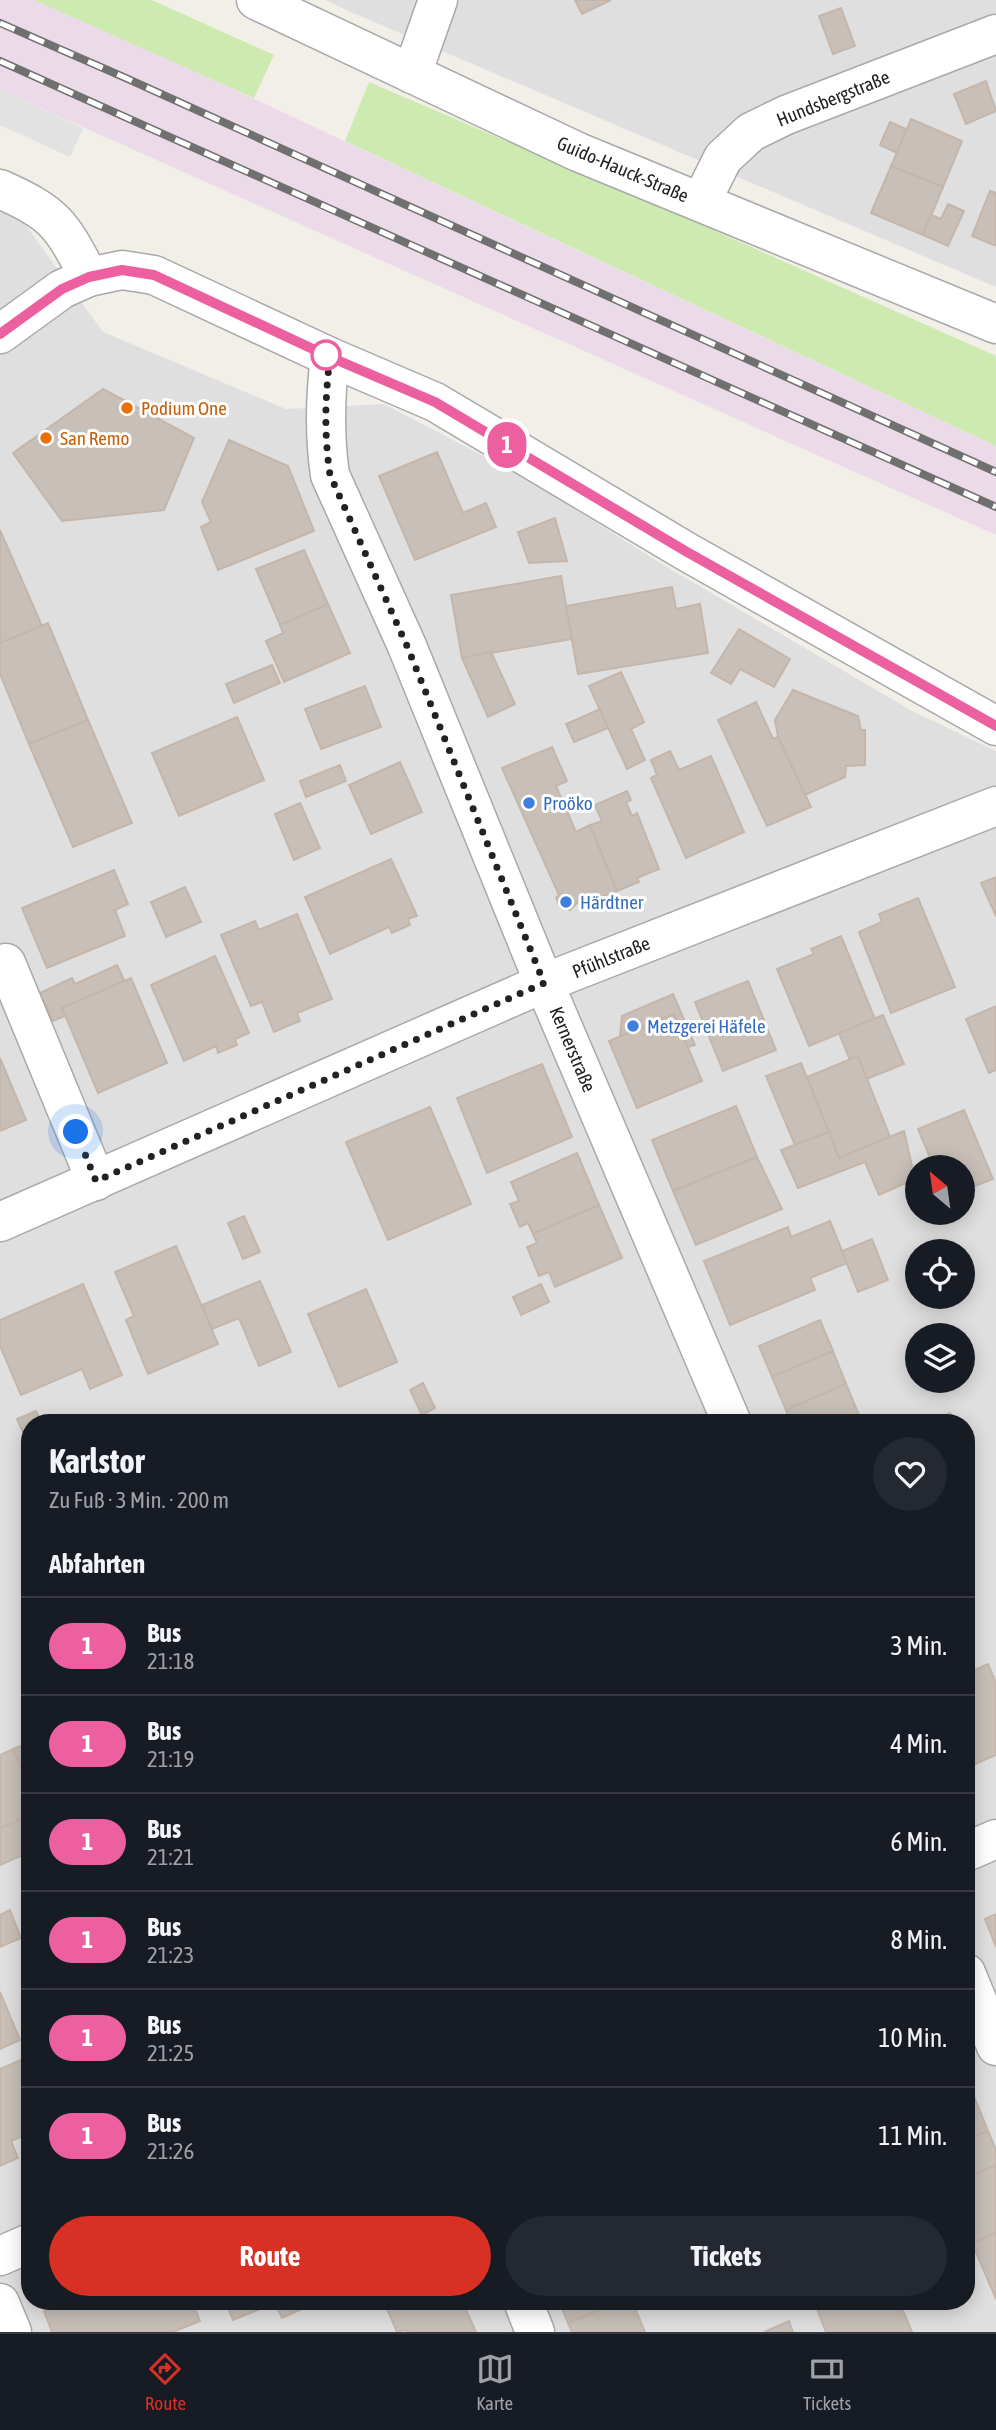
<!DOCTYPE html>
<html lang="de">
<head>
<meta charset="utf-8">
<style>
	:root { --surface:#171b24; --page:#242831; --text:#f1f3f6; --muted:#9ea1a6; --line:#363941; --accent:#d93025 }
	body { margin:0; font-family:"Asap Condensed",sans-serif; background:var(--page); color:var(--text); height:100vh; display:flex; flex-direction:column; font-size:26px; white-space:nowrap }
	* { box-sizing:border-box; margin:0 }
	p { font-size:23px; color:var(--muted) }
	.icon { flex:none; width:38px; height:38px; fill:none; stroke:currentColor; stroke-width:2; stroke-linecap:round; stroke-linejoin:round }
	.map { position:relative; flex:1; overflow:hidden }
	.drawer { position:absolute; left:21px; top:1414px; width:954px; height:896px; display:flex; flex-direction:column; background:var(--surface); border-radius:28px; box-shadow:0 4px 18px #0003 }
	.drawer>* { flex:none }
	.badge { padding:0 14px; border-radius:23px; font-size:24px; line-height:46px }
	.needle { width:46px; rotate:331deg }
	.controls { position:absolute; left:905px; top:1155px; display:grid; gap:14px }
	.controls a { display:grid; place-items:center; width:70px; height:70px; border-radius:50%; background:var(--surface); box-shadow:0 4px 18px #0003; font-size:35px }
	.you { position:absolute; width:35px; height:35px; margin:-18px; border:5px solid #fff; border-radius:50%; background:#1a73e8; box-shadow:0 0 0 10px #1a73e833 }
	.map>.badge { position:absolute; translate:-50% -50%; box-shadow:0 0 0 4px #fff }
	h2 { padding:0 28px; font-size:26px; line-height:63px }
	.round { display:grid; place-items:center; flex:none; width:74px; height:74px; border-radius:37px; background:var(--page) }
	.summary { display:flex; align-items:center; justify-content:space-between; height:119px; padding:0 28px }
	h1 { font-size:33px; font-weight:700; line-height:52px }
	.primary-button { display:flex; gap:14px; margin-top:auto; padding:14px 28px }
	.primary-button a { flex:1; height:80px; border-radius:42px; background:var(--accent); color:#fff; font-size:28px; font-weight:700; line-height:80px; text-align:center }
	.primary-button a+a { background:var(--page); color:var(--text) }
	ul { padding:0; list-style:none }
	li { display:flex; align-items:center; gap:21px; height:98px; padding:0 28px; border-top:2px solid var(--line) }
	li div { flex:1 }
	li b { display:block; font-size:26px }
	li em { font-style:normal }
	li .badge { min-width:77px; font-weight:700; text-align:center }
	.tabs { display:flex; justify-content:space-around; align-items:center; height:98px; border-top:2px solid var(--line); background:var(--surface); font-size:19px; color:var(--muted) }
	.tabs a { display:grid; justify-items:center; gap:4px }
	.tabs .on { color:var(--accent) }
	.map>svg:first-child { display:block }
	.residential { fill:#e0dfdf; fill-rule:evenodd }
	.industrial { fill:#ebdbe8 }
	.grass { fill:#cdebb0 }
	.parking { fill:#e2e2e2 }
	.building { fill:#c7bfb8; stroke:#c4b6ab; stroke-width:2 }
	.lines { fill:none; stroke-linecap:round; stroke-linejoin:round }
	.minor-casing { stroke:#a9a9a9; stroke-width:41 }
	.minor { stroke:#fff; stroke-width:38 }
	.rail-casing { stroke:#707070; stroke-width:8 }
	.rail { stroke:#fff; stroke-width:5; stroke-dasharray:16; stroke-linecap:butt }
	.line-casing { stroke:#fff; stroke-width:16 }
	.line { stroke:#ec609f; stroke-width:10 }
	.walk { stroke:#222; stroke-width:7; stroke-dasharray:0 12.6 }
	.stop-dot { fill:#fff; stroke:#ec609f; stroke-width:3.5 }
	.food-dot { fill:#e8710a; stroke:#fff; stroke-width:2.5 }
	.shop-dot { fill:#3f7fe0; stroke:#fff; stroke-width:2.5 }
	.labels { text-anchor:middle; stroke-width:6; stroke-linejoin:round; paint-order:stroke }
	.street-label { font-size:19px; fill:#222; stroke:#fff }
	.food-label { font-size:19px; fill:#c56008; stroke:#fff; text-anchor:start }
	.shop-label { font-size:19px; fill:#366cbe; stroke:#fff; text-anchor:start }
</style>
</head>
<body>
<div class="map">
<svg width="996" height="2332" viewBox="0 0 996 2332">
	<rect width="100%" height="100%" fill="#f2efe9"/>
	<!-- residential -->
	<g class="residential">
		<path d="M325 0H996V287L353 13Z"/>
		<path d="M0 210 22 220 103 332 286 409 384 404 524 477 657 561 912 711 996 751V2332H0ZM917 1167H962V1213H917ZM917 1251H962V1297H917ZM917 1335H962V1381H917ZM30 1423H966V2301H30Z"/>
	</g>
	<!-- industrial -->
	<path class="industrial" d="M0 0H34L186 67 996 446V535L0 90Z"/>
	<!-- grass -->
	<g class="grass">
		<path d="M34 0H152L274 55 254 98Z"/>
		<path d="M369 82 684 217 996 356V446L345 141Z"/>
	</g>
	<!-- parking -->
	<path class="parking" d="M0 90 83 128 70 157 0 125Z"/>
	<!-- building -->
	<g class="building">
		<path d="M575 0H611L582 14Z"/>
		<path d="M841 8 855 46 833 54 819 16Z"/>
		<path d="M986 81 996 111 966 124 954 94Z"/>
		<path d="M911 119 962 141 943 187 891 166Z"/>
		<path d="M890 122 906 129 897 153 880 145Z"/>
		<path d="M891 166 943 187 923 235 871 213Z"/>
		<path d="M990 191 996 193V246L972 236Z"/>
		<path d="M948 204 964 211 948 246 923 235 931 215 941 219Z"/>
		<path d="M103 389 194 438 164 510 62 521 13 453Z"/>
		<path d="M229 440 288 466 314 531 218 570 201 527 211 522 202 502Z"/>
		<path d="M437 452 463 513 486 503 496 527 415 560 379 476Z"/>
		<path d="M555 518 567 561 529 563 518 532Z"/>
		<path d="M0 530 42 626 0 643Z"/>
		<path d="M304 550 328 604 280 625 256 569Z"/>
		<path d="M561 576 572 639 462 658 451 595Z"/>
		<path d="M672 587 676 609 700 604 708 653 578 674 566 606Z"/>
		<path d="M328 604 350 653 284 682 266 641 283 633 280 625Z"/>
		<path d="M48 623 88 720 29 744 0 674V643Z"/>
		<path d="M739 629 790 659 774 687 740 669 731 684 711 673Z"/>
		<path d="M491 652 515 704 488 717 462 658Z"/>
		<path d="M272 665 280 683 234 703 226 684Z"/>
		<path d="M621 672 644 722 631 729 645 760 627 769 589 686Z"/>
		<path d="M365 686 381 727 321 749 305 709Z"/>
		<path d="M793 690 858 716 861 730H865V765L846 766 845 777 805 795 778 737 775 720Z"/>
		<path d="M756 702 773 739 778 737 811 807 767 826 718 720Z"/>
		<path d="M600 709 608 728 574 742 566 724Z"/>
		<path d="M237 717 264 780 179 816 152 753Z"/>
		<path d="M88 720 132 823 73 847 29 744Z"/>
		<path d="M552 747 567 781 556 786 576 832 590 825 617 891 596 899 594 896 578 902 570 910 560 906 556 898 559 895 502 768Z"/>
		<path d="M670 751 679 770 711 756 744 832 686 858 651 778 657 775 651 760Z"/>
		<path d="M400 762 422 812 371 834 349 785Z"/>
		<path d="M340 765 346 781 306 797 300 781Z"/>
		<path d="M627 791 631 800 626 802 632 816 637 813 659 869 637 878 639 882 617 891 590 825 602 821 595 805Z"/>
		<path d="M300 803 320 848 294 860 275 814Z"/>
		<path d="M391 859 417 916 408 919 410 925 392 933 389 927 330 954 305 897Z"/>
		<path d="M114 870 128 904 115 910 125 936 47 968 22 908Z"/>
		<path d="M996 877V916L981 883Z"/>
		<path d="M185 887 201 922 166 937 151 902Z"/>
		<path d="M918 898 955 987 891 1013 859 932 882 922 879 914Z"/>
		<path d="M297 914 332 999 297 1013 300 1021 274 1032 262 1002 251 1006 221 935 255 921 259 930Z"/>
		<path d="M841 936 875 1019 809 1046 777 969 814 954 811 949Z"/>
		<path d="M215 956 249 1033 235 1039 237 1045 218 1053 216 1046 184 1061 151 985Z"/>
		<path d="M117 965 125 982 62 1008 65 1016 53 1021 40 993 72 978 75 984Z"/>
		<path d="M131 978 167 1063 98 1093 62 1008Z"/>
		<path d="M748 981 776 1050 723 1071 695 1002Z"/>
		<path d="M673 994 695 1045 687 1047 674 1014 620 1036 622 1016Z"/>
		<path d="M996 1006V1070L989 1073 966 1019Z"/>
		<path d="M674 1014 702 1081 637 1108 609 1041Z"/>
		<path d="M883 1015 904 1064 867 1079 858 1056 850 1060 839 1033Z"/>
		<path d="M858 1056 890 1137 839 1158 807 1077Z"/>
		<path d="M0 1058 26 1120 0 1131Z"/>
		<path d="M801 1063 829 1132 795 1145 766 1076Z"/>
		<path d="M542 1064 572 1137 487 1173 457 1098Z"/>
		<path d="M736 1106 757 1157 673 1191 652 1140Z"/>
		<path d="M430 1107 471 1204 388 1240 346 1142Z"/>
		<path d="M964 1110 993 1179 962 1191V1167H934L918 1129Z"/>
		<path d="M904 1131 915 1179 879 1195 865 1162 798 1188 781 1150 829 1132 839 1158Z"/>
		<path d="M577 1153 599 1205 533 1234 528 1223 520 1227 510 1204 519 1201 511 1182Z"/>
		<path d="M757 1157 782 1209 696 1245 673 1191Z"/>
		<path d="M599 1205 622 1258 555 1287 549 1272 539 1276 527 1247 537 1243 533 1234Z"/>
		<path d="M244 1216 260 1252 243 1259 228 1223Z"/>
		<path d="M830 1221 847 1263 810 1278 815 1290 730 1325 704 1261 788 1227 791 1237Z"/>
		<path d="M872 1239 888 1280 858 1292 842 1251Z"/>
		<path d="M176 1246 218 1344 148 1374 126 1320 134 1316 115 1272Z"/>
		<path d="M260 1281 291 1352 259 1366 239 1318 212 1329 202 1305Z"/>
		<path d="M83 1284 122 1375 90 1389 82 1369 21 1395 0 1346V1320Z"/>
		<path d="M541 1284 549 1302 521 1315 513 1297Z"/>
		<path d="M366 1289 397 1362 339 1387 308 1314Z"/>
		<path d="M820 1320 833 1351 772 1377 759 1346Z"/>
		<path d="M833 1351 846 1384 786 1410 772 1377Z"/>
		<path d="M423 1383 435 1408 422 1415 410 1390Z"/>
		<path d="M846 1384 859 1415 839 1423H791L786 1410Z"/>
		<path d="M36 1411 42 1423H30V1448L17 1419Z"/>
		<path d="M950 1413 954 1423H928Z"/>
		<path d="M988 1664 996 1683V1755L966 1768V1674Z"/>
		<path d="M30 1742V1784H29L13 1749Z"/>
		<path d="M13 1749 30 1787V1816L0 1828V1755Z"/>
		<path d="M30 1816V1852L0 1865V1828Z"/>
		<path d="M10 1910 21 1938 0 1947V1915Z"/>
		<path d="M996 1914V1947L985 1919Z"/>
		<path d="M0 1992 20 2040 0 2049Z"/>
		<path d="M30 2056V2133L11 2141 18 2158 0 2166V2069Z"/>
		<path d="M966 2077 988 2131 966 2140Z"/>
		<path d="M988 2131 996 2150V2165L970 2176 966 2166V2140Z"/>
		<path d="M996 2165V2233L972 2243 966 2227V2178Z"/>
		<path d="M996 2233V2299L972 2243Z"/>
		<path d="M67 2301H192L200 2321 173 2332H52L44 2311Z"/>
		<path d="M225 2301H317V2302L282 2318 275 2303 233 2320Z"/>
		<path d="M392 2301H462L476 2332H408L406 2330 397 2332 387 2309 394 2305Z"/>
		<path d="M559 2301H621L568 2323Z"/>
		<path d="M621 2301H632L645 2332H572L568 2323Z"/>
		<path d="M814 2301H899L912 2332H826Z"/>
		<path d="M789 2321 793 2332H764Z"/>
	</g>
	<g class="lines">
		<defs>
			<g id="minor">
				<path d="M256 0 578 152 996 324"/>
				<path d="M412 74 438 0"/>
				<path d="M0 189C56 214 61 224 89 277"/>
				<path d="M701 202 723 158 751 132 786 115 996 34"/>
				<path d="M0 334 62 289 89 277 122 270 154 275 330 357 435 402 687 552 996 726"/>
				<path d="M330 357C325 397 324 434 330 475L407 646 544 983 732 1423"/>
				<path d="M0 966 6 963 96 1181"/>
				<path d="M0 1222 544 983 996 806"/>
				<path d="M966 1852 996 1839"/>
				<path d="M966 1973 996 2046"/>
				<path d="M0 2256 30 2243"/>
				<path d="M523 2301 535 2332"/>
				<path d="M0 2303 12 2332"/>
			</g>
		</defs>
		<!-- minor casing -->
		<use href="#minor" class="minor-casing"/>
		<!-- minor -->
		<use href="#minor" class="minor"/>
		<defs>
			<g id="rail">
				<path d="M0 23 128 79 996 472"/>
				<path d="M0 61 996 507"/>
			</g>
		</defs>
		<!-- rail casing -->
		<use href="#rail" class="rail-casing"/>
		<!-- rail -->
		<use href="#rail" class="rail"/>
	</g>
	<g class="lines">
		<defs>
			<path id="line" d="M0 334 62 289 89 277 122 270 154 275 330 357 435 402 687 552 996 726"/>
		</defs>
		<!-- line casing -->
		<use href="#line" class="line-casing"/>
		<!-- line -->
		<use href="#line" class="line"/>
		<!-- walk -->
		<path class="walk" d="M76 1132 96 1181 544 983 407 646 330 475C324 434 325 397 330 357L326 355"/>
	</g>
	<!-- markers -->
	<circle class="stop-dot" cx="326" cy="355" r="14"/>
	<g class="food-dot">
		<circle cx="127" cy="408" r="7"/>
		<circle cx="46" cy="438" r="7"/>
	</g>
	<g class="shop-dot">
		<circle cx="529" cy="803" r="7"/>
		<circle cx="566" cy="902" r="7"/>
		<circle cx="633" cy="1026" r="7"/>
	</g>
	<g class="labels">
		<!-- street labels -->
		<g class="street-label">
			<text transform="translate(833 98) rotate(-22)" y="7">Hundsbergstraße</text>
			<text transform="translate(623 169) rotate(23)" y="7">Guido-Hauck-Straße</text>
			<text transform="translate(611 957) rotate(-22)" y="7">Pfühlstraße</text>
			<text transform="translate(573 1049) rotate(67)" y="7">Kernerstraße</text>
		</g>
		<!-- food labels -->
		<g class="food-label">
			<text x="141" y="415">Podium One</text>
			<text x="60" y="445">San Remo</text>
		</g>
		<!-- shop labels -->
		<g class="shop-label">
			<text x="543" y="810">Proöko</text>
			<text x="580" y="909">Härdtner</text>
			<text x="647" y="1033">Metzgerei Häfele</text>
		</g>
	</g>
</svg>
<div class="controls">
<a><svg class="needle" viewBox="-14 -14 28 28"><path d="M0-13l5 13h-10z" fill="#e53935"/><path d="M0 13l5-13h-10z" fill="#9ea1a6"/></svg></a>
<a><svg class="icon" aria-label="locate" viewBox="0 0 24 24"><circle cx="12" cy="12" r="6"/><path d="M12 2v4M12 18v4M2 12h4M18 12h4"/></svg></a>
<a><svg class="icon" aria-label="layers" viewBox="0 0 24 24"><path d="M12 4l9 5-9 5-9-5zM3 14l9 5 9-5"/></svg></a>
</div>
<div class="you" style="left:76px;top:1132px"></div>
<b class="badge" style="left:507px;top:445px;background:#ec609f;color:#fff">1</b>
<section class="drawer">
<div class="summary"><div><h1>Karlstor</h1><p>Zu Fuß · 3 Min. · 200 m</p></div><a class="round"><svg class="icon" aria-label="heart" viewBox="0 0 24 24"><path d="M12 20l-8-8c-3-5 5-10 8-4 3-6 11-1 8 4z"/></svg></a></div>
<h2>Abfahrten</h2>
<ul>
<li><span class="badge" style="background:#ec609f;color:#fff">1</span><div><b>Bus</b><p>21:18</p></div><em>3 Min.</em></li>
<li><span class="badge" style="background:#ec609f;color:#fff">1</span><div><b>Bus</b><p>21:19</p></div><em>4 Min.</em></li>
<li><span class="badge" style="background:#ec609f;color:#fff">1</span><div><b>Bus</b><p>21:21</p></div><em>6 Min.</em></li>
<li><span class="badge" style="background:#ec609f;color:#fff">1</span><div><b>Bus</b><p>21:23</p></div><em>8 Min.</em></li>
<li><span class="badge" style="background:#ec609f;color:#fff">1</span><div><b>Bus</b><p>21:25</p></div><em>10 Min.</em></li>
<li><span class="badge" style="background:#ec609f;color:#fff">1</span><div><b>Bus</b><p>21:26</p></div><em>11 Min.</em></li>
</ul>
<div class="primary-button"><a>Route</a><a>Tickets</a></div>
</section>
</div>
<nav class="tabs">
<a class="on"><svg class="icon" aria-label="directions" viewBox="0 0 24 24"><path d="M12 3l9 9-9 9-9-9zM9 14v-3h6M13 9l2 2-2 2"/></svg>Route</a>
<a><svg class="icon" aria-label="map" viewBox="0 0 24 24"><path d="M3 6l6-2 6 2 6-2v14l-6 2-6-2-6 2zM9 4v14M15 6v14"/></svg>Karte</a>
<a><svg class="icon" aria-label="tickets" viewBox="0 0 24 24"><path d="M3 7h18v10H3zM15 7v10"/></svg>Tickets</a>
</nav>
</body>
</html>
